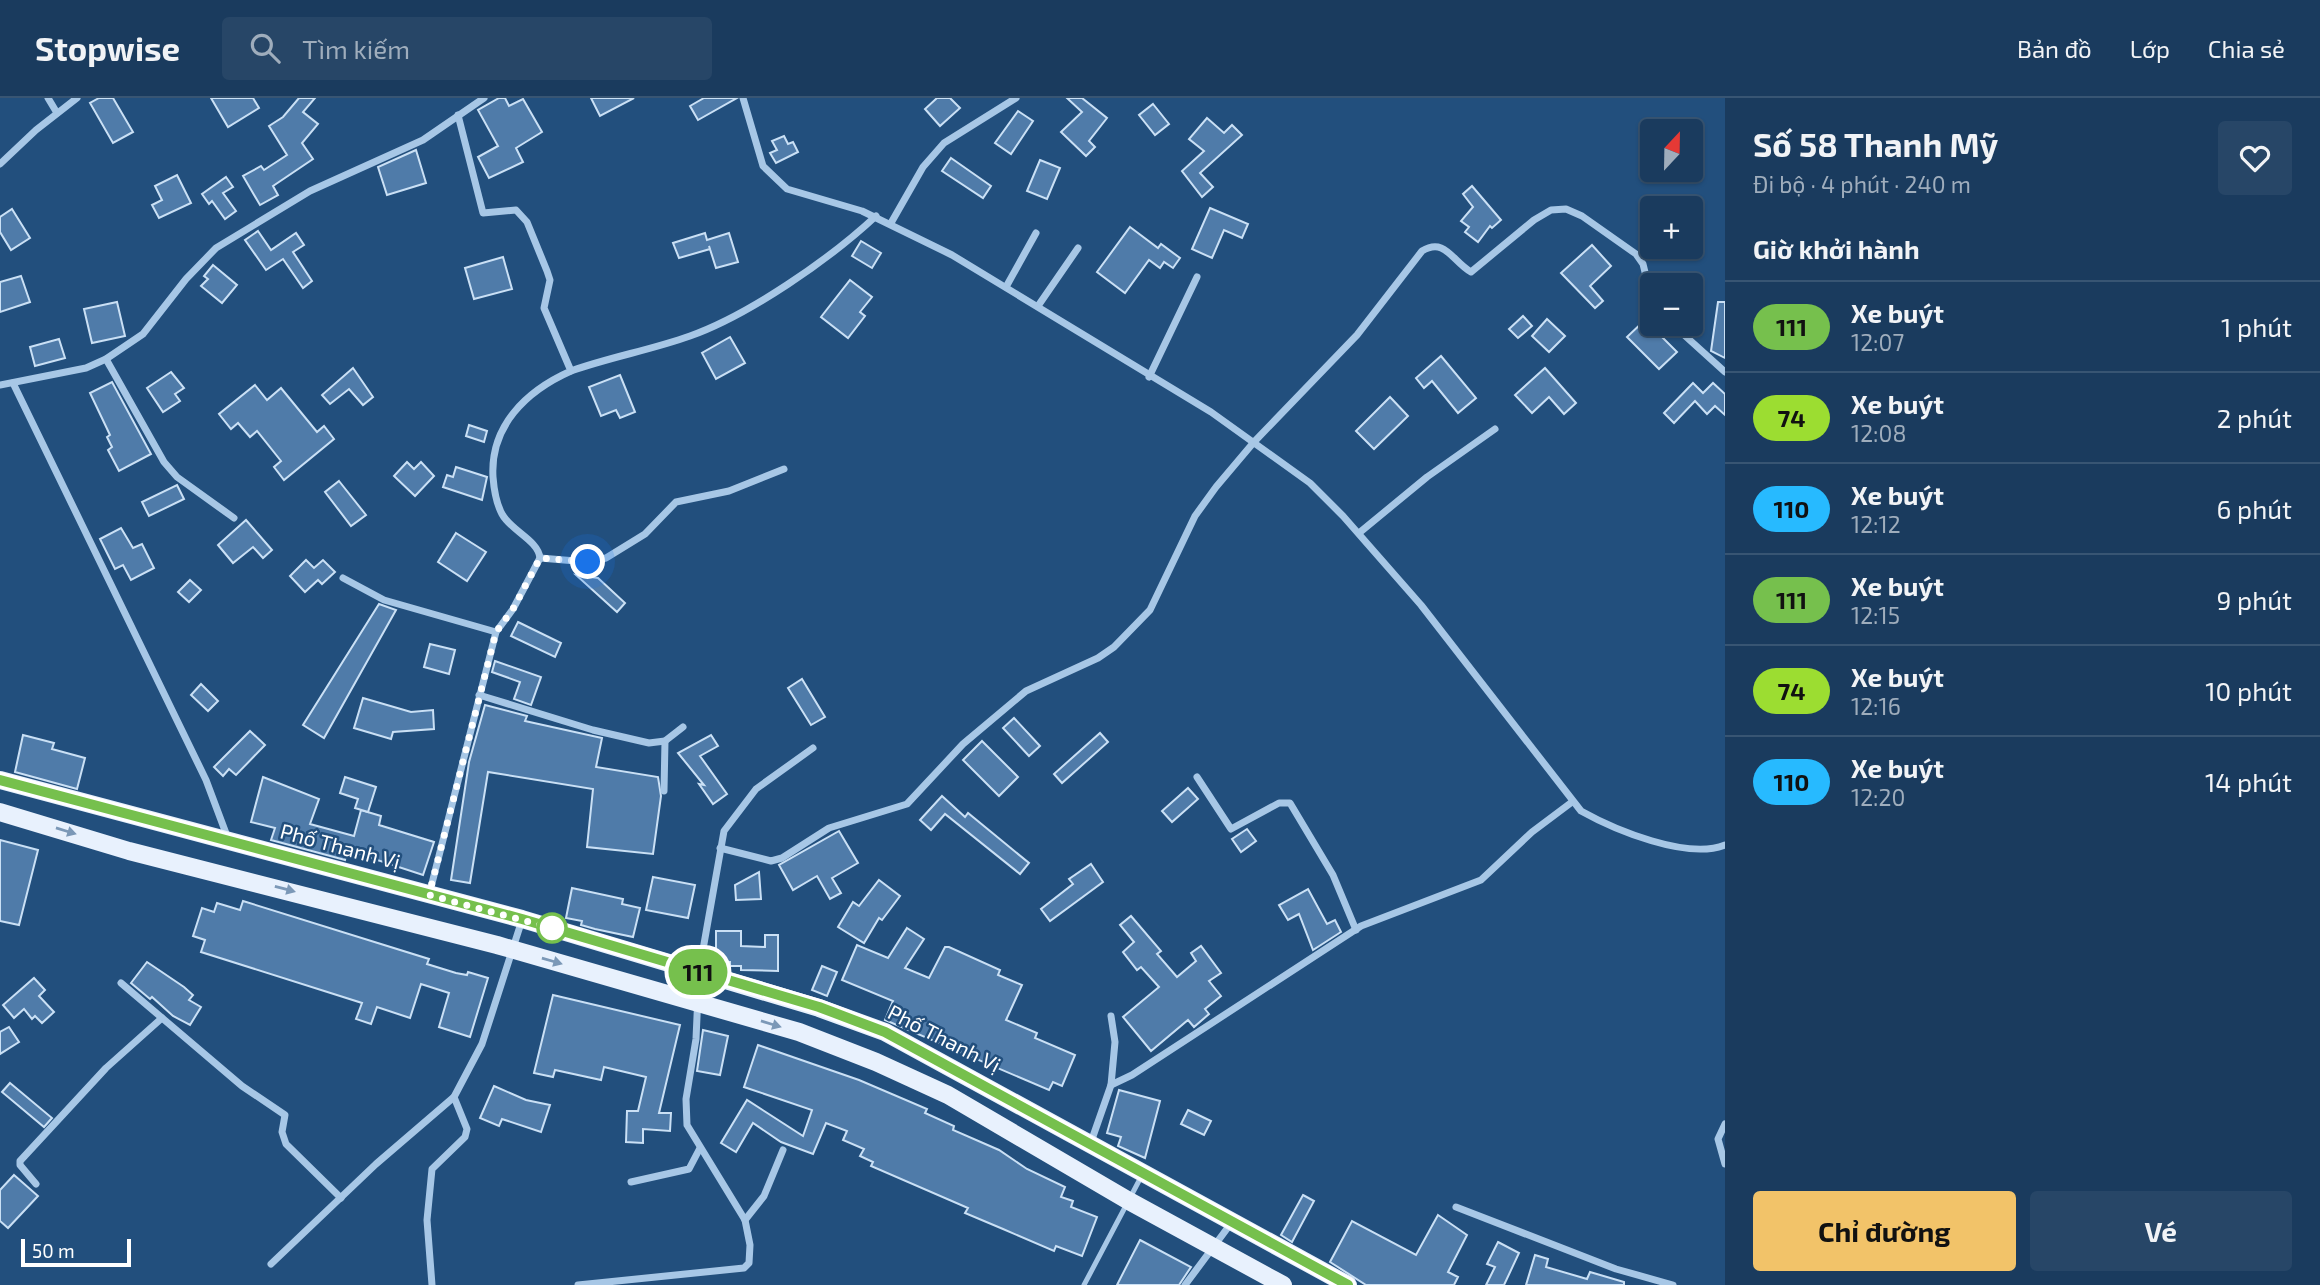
<!DOCTYPE html>
<html lang="vi">
<head>
<meta charset="utf-8">
<style>
	:root { --surface:#1a3b5e; --page:#274667; --text:#f1f3f6; --muted:#9fadbc; --line:#385573; --accent:#f2c369 }
	body { margin:0; font-family:"Exo 2",sans-serif; background:var(--page); color:var(--text); height:100vh; display:flex; flex-direction:column; font-size:26px; white-space:nowrap }
	* { box-sizing:border-box; margin:0 }
	p { font-size:23px; color:var(--muted) }
	.icon { flex:none; width:38px; height:38px; fill:none; stroke:currentColor; stroke-width:2; stroke-linecap:round; stroke-linejoin:round }
	.map { position:relative; flex:1; overflow:hidden }
	.drawer { display:flex; flex-direction:column; background:var(--surface); width:595px }
	.drawer>* { flex:none }
	.badge { padding:0 14px; border-radius:23px; font-size:24px; line-height:46px }
	.needle { width:46px; rotate:22deg }
	.buttons { position:absolute; left:1640px; top:21px; display:grid; gap:14px }
	.buttons a { display:grid; place-items:center; width:63px; height:63px; border-radius:7px; background:var(--surface); box-shadow:0 2px 5px #0004,0 0 0 2px var(--line); font-size:35px }
	.scale { position:absolute; left:21px; bottom:18px; width:110px; box-sizing:border-box; padding-left:7px; border:4px solid #fff; border-top:0; font-size:19px; line-height:24px; white-space:nowrap; color:#fff; -webkit-text-stroke:5px #224f7d; paint-order:stroke }
	.you { position:absolute; width:35px; height:35px; margin:-18px; border:5px solid #fff; border-radius:50%; background:#1a73e8; box-shadow:0 0 0 10px #1a73e833 }
	.map>.badge { position:absolute; translate:-50% -50%; box-shadow:0 0 0 4px #fff }
	h2 { padding:0 28px; font-size:26px; line-height:63px }
	.round { display:grid; place-items:center; flex:none; width:74px; height:74px; border-radius:7px; background:var(--page) }
	.overview { display:flex; align-items:center; justify-content:space-between; height:119px; padding:0 28px }
	h1 { font-size:33px; font-weight:700; line-height:52px }
	.action { display:flex; gap:14px; margin-top:auto; padding:14px 28px }
	.action a { flex:1; height:80px; border-radius:7px; background:var(--accent); color:#111; font-size:28px; font-weight:700; line-height:80px; text-align:center }
	.action a+a { background:var(--page); color:var(--text) }
	ul { padding:0; list-style:none }
	li { display:flex; align-items:center; gap:21px; height:91px; padding:0 28px; border-top:2px solid var(--line) }
	li div { flex:1 }
	li b { display:block; font-size:26px }
	li em { font-style:normal }
	li .badge { min-width:77px; font-weight:700; text-align:center }
	header { display:flex; align-items:center; gap:42px; box-sizing:border-box; height:98px; padding:0 35px; background:var(--surface); border-bottom:2px solid var(--line) }
	header strong { font-size:33px }
	nav { display:flex; gap:38px; margin-inline-start:auto; font-size:24px }
	.search { width:490px; height:63px; background:var(--page); display:flex; align-items:center; gap:18px; box-sizing:border-box; padding:0 24px; border-radius:7px; color:var(--muted); font-size:26px }
	main { display:flex; flex:1; min-height:0 }
	.map>svg:first-child { display:block }
	.building { fill:#4f7ba9; stroke:#cae0f5; stroke-width:2 }
	.lines { fill:none; stroke-linecap:round; stroke-linejoin:round }
	.lane { stroke:#a7c7e6; stroke-width:5 }
	.street { stroke:#a7c7e6; stroke-width:7 }
	.primary { stroke:#e8f1fd; stroke-width:18 }
	.oneway { fill:#7b98b7 }
	.line-casing { stroke:#fff; stroke-width:16 }
	.line { stroke:#76c04d; stroke-width:10 }
	.walk { stroke:#fff; stroke-width:7; stroke-dasharray:0 12.6 }
	.stop-dot { fill:#fff; stroke:#76c04d; stroke-width:3.5 }
	.labels { text-anchor:middle; stroke-width:5; stroke-linejoin:round; paint-order:stroke }
	.street-label { font-size:21px; fill:#fff; stroke:#224f7d }
</style>
</head>
<body>
<header>
<strong>Stopwise</strong>
<div class="search"><svg class="icon" aria-label="search" viewBox="0 0 24 24"><circle cx="10" cy="10" r="6"/><path d="M15 15l6 6"/></svg>Tìm kiếm</div>
<nav><a>Bản đồ</a><a>Lớp</a><a>Chia sẻ</a></nav>
</header>
<main>
<div class="map">
<svg width="1725" height="1187" viewBox="0 0 1725 1187">
	<rect width="100%" height="100%" fill="#224f7d"/>
	<!-- building -->
	<g class="building">
		<path d="M99 0H113L133 34 113 45 90 5Z"/>
		<path d="M211 0H253L259 10 228 29Z"/>
		<path d="M299 0H315L303 14 318 26 302 45 313 61 273 88 278 97 260 107 243 78 261 68 264 72 287 57 269 28 283 19Z"/>
		<path d="M499 0H505L509 8 523 1 542 34 516 50 523 64 489 80 478 59 498 48 478 12Z"/>
		<path d="M591 0H634L600 18Z"/>
		<path d="M704 0H737L698 22 690 8Z"/>
		<path d="M937 0H950L960 10 940 28 925 11Z"/>
		<path d="M1067 0H1082L1107 20 1089 43 1095 49 1086 58 1061 34 1082 14Z"/>
		<path d="M1153 6 1169 26 1155 37 1139 17Z"/>
		<path d="M1018 13 1033 23 1011 56 995 45Z"/>
		<path d="M1207 20 1224 35 1232 27 1242 37 1200 75 1213 89 1202 99 1182 73 1204 53 1189 41Z"/>
		<path d="M784 38 788 46 793 44 798 54 776 65 770 55 777 52 772 43Z"/>
		<path d="M416 52 426 85 387 97 378 69Z"/>
		<path d="M951 60 991 88 983 100 942 73Z"/>
		<path d="M1040 62 1060 70 1047 101 1027 93Z"/>
		<path d="M177 77 191 105 159 120 152 107 162 102 155 88Z"/>
		<path d="M226 79 233 89 223 95 236 113 225 121 212 103 209 106 202 96Z"/>
		<path d="M1472 88 1501 122 1492 130 1490 128 1478 144 1465 134 1469 129 1461 123 1473 109 1463 96Z"/>
		<path d="M1210 110 1248 126 1242 140 1224 132 1212 160 1192 151Z"/>
		<path d="M12 111 30 140 11 152 0 134V119Z"/>
		<path d="M1130 129 1158 150 1161 146 1180 160 1173 170 1164 164 1160 170 1149 162 1125 195 1097 174Z"/>
		<path d="M258 133 271 152 296 135 304 147 293 154 312 183 303 190 283 161 266 172 245 142Z"/>
		<path d="M705 135 707 142 729 135 738 164 716 170 709 148 710 151 679 160 673 145Z"/>
		<path d="M861 143 881 155 872 170 852 158Z"/>
		<path d="M1592 147 1611 168 1590 188 1603 203 1595 210 1561 175Z"/>
		<path d="M503 159 512 191 474 201 465 170Z"/>
		<path d="M213 167 237 187 222 205 201 188 208 181 204 178Z"/>
		<path d="M21 178 30 204 0 214V184Z"/>
		<path d="M850 182 872 199 860 214 865 218 848 240 821 219Z"/>
		<path d="M117 204 125 238 92 245 84 211Z"/>
		<path d="M1718 204H1725V260L1711 253Z"/>
		<path d="M1523 218 1532 228 1518 240 1509 231Z"/>
		<path d="M1547 221 1565 238 1549 254 1532 238Z"/>
		<path d="M1645 222 1677 254 1659 271 1627 239Z"/>
		<path d="M730 239 745 265 716 281 702 255Z"/>
		<path d="M59 241 65 260 35 268 30 249Z"/>
		<path d="M1441 258 1476 300 1458 315 1432 283 1424 290 1416 280Z"/>
		<path d="M353 270 373 299 363 307 349 291 330 306 322 297Z"/>
		<path d="M1545 270 1576 305 1564 316 1549 299 1532 315 1515 297Z"/>
		<path d="M171 274 184 290 175 296 180 303 163 314 147 290Z"/>
		<path d="M620 277 635 314 620 320 616 312 601 318 589 289Z"/>
		<path d="M112 284 151 356 119 373 108 352 112 349 107 339 110 337 90 295Z"/>
		<path d="M1693 285 1703 295 1713 285 1725 296V317L1715 308 1707 316 1695 303 1674 325 1664 315Z"/>
		<path d="M255 287 267 302 281 290 317 334 324 328 334 341 284 382 274 369 281 363 257 333 250 339 238 325 231 331 219 316Z"/>
		<path d="M1390 299 1408 318 1374 351 1356 333Z"/>
		<path d="M469 327 487 333 484 344 466 338Z"/>
		<path d="M407 364 414 371 421 364 434 378 415 398 394 378Z"/>
		<path d="M456 369 487 379 482 402 443 389 447 377 453 379Z"/>
		<path d="M339 383 366 417 351 428 325 394Z"/>
		<path d="M177 387 184 401 149 418 142 404Z"/>
		<path d="M246 422 272 452 263 460 253 449 233 465 218 447Z"/>
		<path d="M121 430 133 450 142 446 154 470 131 482 123 467 115 471 100 441Z"/>
		<path d="M456 435 486 454 467 483 438 464Z"/>
		<path d="M306 462 314 470 323 462 335 474 322 486 318 482 305 494 290 478Z"/>
		<path d="M576 477 598 480 625 505 617 514Z"/>
		<path d="M190 482 201 492 189 504 178 494Z"/>
		<path d="M379 506 396 512 324 640 303 627Z"/>
		<path d="M518 524 561 545 555 559 511 538Z"/>
		<path d="M430 546 455 552 449 576 424 569Z"/>
		<path d="M495 563 541 579 531 607 514 601 520 584 492 574Z"/>
		<path d="M802 581 825 619 811 627 788 590Z"/>
		<path d="M201 586 218 603 208 613 191 597Z"/>
		<path d="M363 600 411 614 433 612 434 631 393 634 391 641 354 630Z"/>
		<path d="M485 607 527 618 525 623 602 640 596 669 658 679 661 698 653 756 587 749 593 691 488 674 470 785 451 782 469 664Z"/>
		<path d="M1014 620 1040 648 1029 658 1003 630Z"/>
		<path d="M250 633 265 647 236 677 229 671 223 678 214 669Z"/>
		<path d="M1100 635 1108 644 1062 685 1054 676Z"/>
		<path d="M23 637 54 645 52 651 85 660 77 691 15 674Z"/>
		<path d="M711 637 718 648 700 658 727 696 713 706 699 686 704 687 678 655Z"/>
		<path d="M982 643 1018 679 999 698 963 662Z"/>
		<path d="M263 679 319 701 310 726 354 738 361 712 381 718 379 727 434 744 423 777 347 752 345 762 271 742 275 730 251 724Z"/>
		<path d="M345 679 376 689 368 714 355 710 358 701 340 695Z"/>
		<path d="M1188 690 1198 701 1172 724 1162 713Z"/>
		<path d="M942 698 965 719 968 715 1029 765 1020 776 945 716 931 732 920 722Z"/>
		<path d="M1247 731 1256 743 1241 754 1232 741Z"/>
		<path d="M839 733 858 765 832 780 841 795 830 801 817 778 793 792 779 767Z"/>
		<path d="M0 742 38 752 19 827 0 823Z"/>
		<path d="M1091 766 1103 784 1050 823 1041 811 1073 786 1069 781Z"/>
		<path d="M759 774 761 801 736 802 735 787Z"/>
		<path d="M653 779 695 787 688 820 646 812Z"/>
		<path d="M879 782 900 798 882 822 879 820 864 845 838 829 853 804 859 808Z"/>
		<path d="M572 790 623 801 622 806 640 810 633 839 595 831 581 827 582 823 566 820Z"/>
		<path d="M1308 791 1327 826 1335 822 1341 834 1313 852 1299 816 1288 822 1279 807Z"/>
		<path d="M243 803 429 861 427 866 456 875 467 877 468 874 488 880 470 939 439 929 449 895 421 886 410 920 377 909 371 926 356 921 362 905 201 854 205 842 193 838 202 810 214 814 217 805 240 812Z"/>
		<path d="M1131 818 1161 853 1157 856 1177 879 1196 863 1191 855 1201 848 1221 875 1209 883 1221 898 1205 911 1209 916 1194 929 1188 922 1151 953 1123 919 1159 889 1141 869 1137 872 1123 854 1134 844 1120 827Z"/>
		<path d="M907 830 924 841 905 870 929 880 945 849H949L1000 872 998 877 1022 887 1006 922 1037 935 1035 940 1075 957 1062 988 1053 984 1049 992 885 922 893 903 842 882 857 847 888 860Z"/>
		<path d="M716 833H741V848L765 849V837H778V873L741 872V868H730V864H716Z"/>
		<path d="M147 864 184 889 193 897 189 902 201 909 190 927 173 918 152 899 150 901 131 885Z"/>
		<path d="M822 868 837 874 827 898 812 892Z"/>
		<path d="M34 880 45 892 39 898 54 914 42 925 35 918 32 921 24 911 14 920 3 907Z"/>
		<path d="M553 897 680 927 659 1015H671L670 1033 643 1031V1045L626 1044 627 1013H638L646 979 604 969 601 982 555 972 553 979 534 975Z"/>
		<path d="M9 929 19 944 0 956V934Z"/>
		<path d="M703 932 728 938 720 977 697 973Z"/>
		<path d="M758 947 859 982 927 1011 925 1015 954 1028 953 1032 999 1052 1027 1071 1065 1089 1061 1099 1073 1103 1071 1109 1097 1119 1082 1158 1056 1148 1054 1153 1003 1131 965 1115 968 1110 871 1068 873 1064 860 1058 864 1051 843 1042 847 1033 826 1025 813 1056 781 1044 753 1025 736 1054 721 1045 747 1002 803 1038 812 1012 744 989Z"/>
		<path d="M10 985 52 1020 44 1029 2 994Z"/>
		<path d="M494 988 526 1002 550 1007 541 1034 502 1021 499 1028 480 1020Z"/>
		<path d="M1119 992 1160 1003 1145 1060 1118 1048 1121 1039 1107 1035Z"/>
		<path d="M1188 1012 1211 1023 1204 1037 1181 1026Z"/>
		<path d="M14 1077 38 1098 8 1130 0 1123V1092Z"/>
		<path d="M1303 1097 1314 1103 1292 1144 1281 1137Z"/>
		<path d="M1438 1117 1467 1137 1448 1174 1458 1179 1454 1187H1366L1330 1164 1352 1123 1416 1157Z"/>
		<path d="M1140 1142 1191 1169 1179 1187H1117Z"/>
		<path d="M1498 1144 1519 1155 1504 1187H1486L1495 1169 1487 1166Z"/>
		<path d="M1535 1157 1548 1161 1546 1169 1587 1181 1590 1174 1624 1184V1187H1526Z"/>
	</g>
	<g class="lines">
		<!-- lane -->
		<path class="lane" d="M1084 1187 1141 1079"/>
		<!-- street -->
		<g class="street">
			<path d="M48 0 57 15"/>
			<path d="M743 0 763 68 787 91 862 113 952 157 1211 314 1310 385 1343 418 1421 507 1581 713C1615 732 1687 762 1725 747"/>
			<path d="M0 66 36 32 77 0"/>
			<path d="M891 125 923 69 944 45 1016 0"/>
			<path d="M1006 189 1036 135"/>
			<path d="M1038 208 1078 150"/>
			<path d="M1672 226 1725 274"/>
			<path d="M106 261 164 364 177 379 234 420"/>
			<path d="M571 273C610 259 651 252 690 238 749 217 830 161 876 118"/>
			<path d="M1149 279 1197 179"/>
			<path d="M13 285 206 682 227 738"/>
			<path d="M0 287 86 270 106 261 143 236 186 181 216 150 310 93 423 42 484 0"/>
			<path d="M1359 435 1427 379 1495 331"/>
			<path d="M540 460 588 464 606 460 645 436 676 404 729 393 784 371"/>
			<path d="M343 480 384 502 496 534"/>
			<path d="M479 597 593 632 649 645 665 643 683 629"/>
			<path d="M1197 679 1231 731 1279 705H1290L1333 777 1356 832"/>
			<path d="M664 693 665 643"/>
			<path d="M720 750 771 763 782 760 829 730 907 706 963 646 1026 593 1098 560 1114 549 1150 512 1195 418 1216 389 1254 344 1357 237 1422 153C1445 139 1452 163 1471 174L1534 122 1551 112 1566 111 1582 118 1636 156 1643 166 1652 203"/>
			<path d="M429 797 496 534 513 511 540 460C538 442 511 433 502 416 496 405 494 392 493 379 490 328 526 293 571 273L544 210 550 182 547 173 527 124 516 112 483 115 458 17"/>
			<path d="M121 885 242 988 285 1017 282 1034 286 1046 341 1100"/>
			<path d="M1111 987 1115 944 1111 918"/>
			<path d="M1725 1026 1718 1041 1725 1066"/>
			<path d="M1091 1044 1111 987 1132 977 1361 828 1481 782 1532 734 1572 704"/>
			<path d="M631 1084 689 1071 700 1050"/>
			<path d="M36 1086 20 1067V1063L106 970 162 920"/>
			<path d="M1456 1109 1616 1171 1673 1187"/>
			<path d="M745 1122 764 1098 783 1052"/>
			<path d="M271 1166 376 1066 454 999 482 946 522 822"/>
			<path d="M432 1187 427 1122 432 1071 465 1039 467 1031 454 999"/>
			<path d="M578 1187 744 1170 749 1165 750 1147 745 1122 687 1027 686 1001 696 941 699 874 724 733 756 691 813 650"/>
			<path d="M1185 1187 1232 1124"/>
		</g>
		<!-- primary -->
		<g class="primary">
			<path d="M0 682 522 821 819 910 885 934 1348 1187"/>
			<path d="M0 714 129 753 497 847 799 934 876 964 948 997 1129 1103 1283 1187"/>
		</g>
	</g>
	<!-- one-way arrows -->
	<defs><path id="oneway-solid" d="M-6-.8H1V-3.2L6.5 0L1 3.2V.8H-6Z" transform="scale(1.75)"/></defs>
	<g class="oneway">
		<use href="#oneway-solid" transform="translate(66 733) rotate(17)"/>
		<use href="#oneway-solid" transform="translate(285 791) rotate(15)"/>
		<use href="#oneway-solid" transform="translate(552 863) rotate(16)"/>
		<use href="#oneway-solid" transform="translate(771 926) rotate(17)"/>
	</g>
	<g class="lines">
		<defs>
			<path id="line" d="M0 682 522 821 819 909 885 934 1348 1187"/>
		</defs>
		<!-- line casing -->
		<use href="#line" class="line-casing"/>
		<!-- line -->
		<use href="#line" class="line"/>
		<!-- walk -->
		<path class="walk" d="M552 830 429 797 496 534 513 511 540 460 588 464"/>
	</g>
	<!-- markers -->
	<circle class="stop-dot" cx="552" cy="830" r="14"/>
	<g class="labels">
		<!-- street labels -->
		<g class="street-label">
			<text transform="translate(340 749) rotate(15)" y="7">Phố Thanh Vị</text>
			<text transform="translate(944 941) rotate(27)" y="7">Phố Thanh Vị</text>
		</g>
	</g>
</svg>
<div class="buttons">
<a><svg class="needle" viewBox="-14 -14 28 28"><path d="M0-13l5 13h-10z" fill="#e53935"/><path d="M0 13l5-13h-10z" fill="#9fadbc"/></svg></a>
<a>+</a>
<a>−</a>
</div>
<div class="scale">50 m</div>
<div class="you" style="left:588px;top:464px"></div>
<b class="badge" style="left:698px;top:874px;background:#76c04d;color:#111">111</b>
</div>
<section class="drawer">
<div class="overview"><div><h1>Số 58 Thanh Mỹ</h1><p>Đi bộ · 4 phút · 240 m</p></div><a class="round"><svg class="icon" aria-label="heart" viewBox="0 0 24 24"><path d="M12 20l-8-8c-3-5 5-10 8-4 3-6 11-1 8 4z"/></svg></a></div>
<h2>Giờ khởi hành</h2>
<ul>
<li><span class="badge" style="background:#76c04d;color:#111">111</span><div><b>Xe buýt</b><p>12:07</p></div><em>1 phút</em></li>
<li><span class="badge" style="background:#9cdd31;color:#111">74</span><div><b>Xe buýt</b><p>12:08</p></div><em>2 phút</em></li>
<li><span class="badge" style="background:#27baff;color:#111">110</span><div><b>Xe buýt</b><p>12:12</p></div><em>6 phút</em></li>
<li><span class="badge" style="background:#76c04d;color:#111">111</span><div><b>Xe buýt</b><p>12:15</p></div><em>9 phút</em></li>
<li><span class="badge" style="background:#9cdd31;color:#111">74</span><div><b>Xe buýt</b><p>12:16</p></div><em>10 phút</em></li>
<li><span class="badge" style="background:#27baff;color:#111">110</span><div><b>Xe buýt</b><p>12:20</p></div><em>14 phút</em></li>
</ul>
<div class="action"><a>Chỉ đường</a><a>Vé</a></div>
</section>
</main>
</body>
</html>
